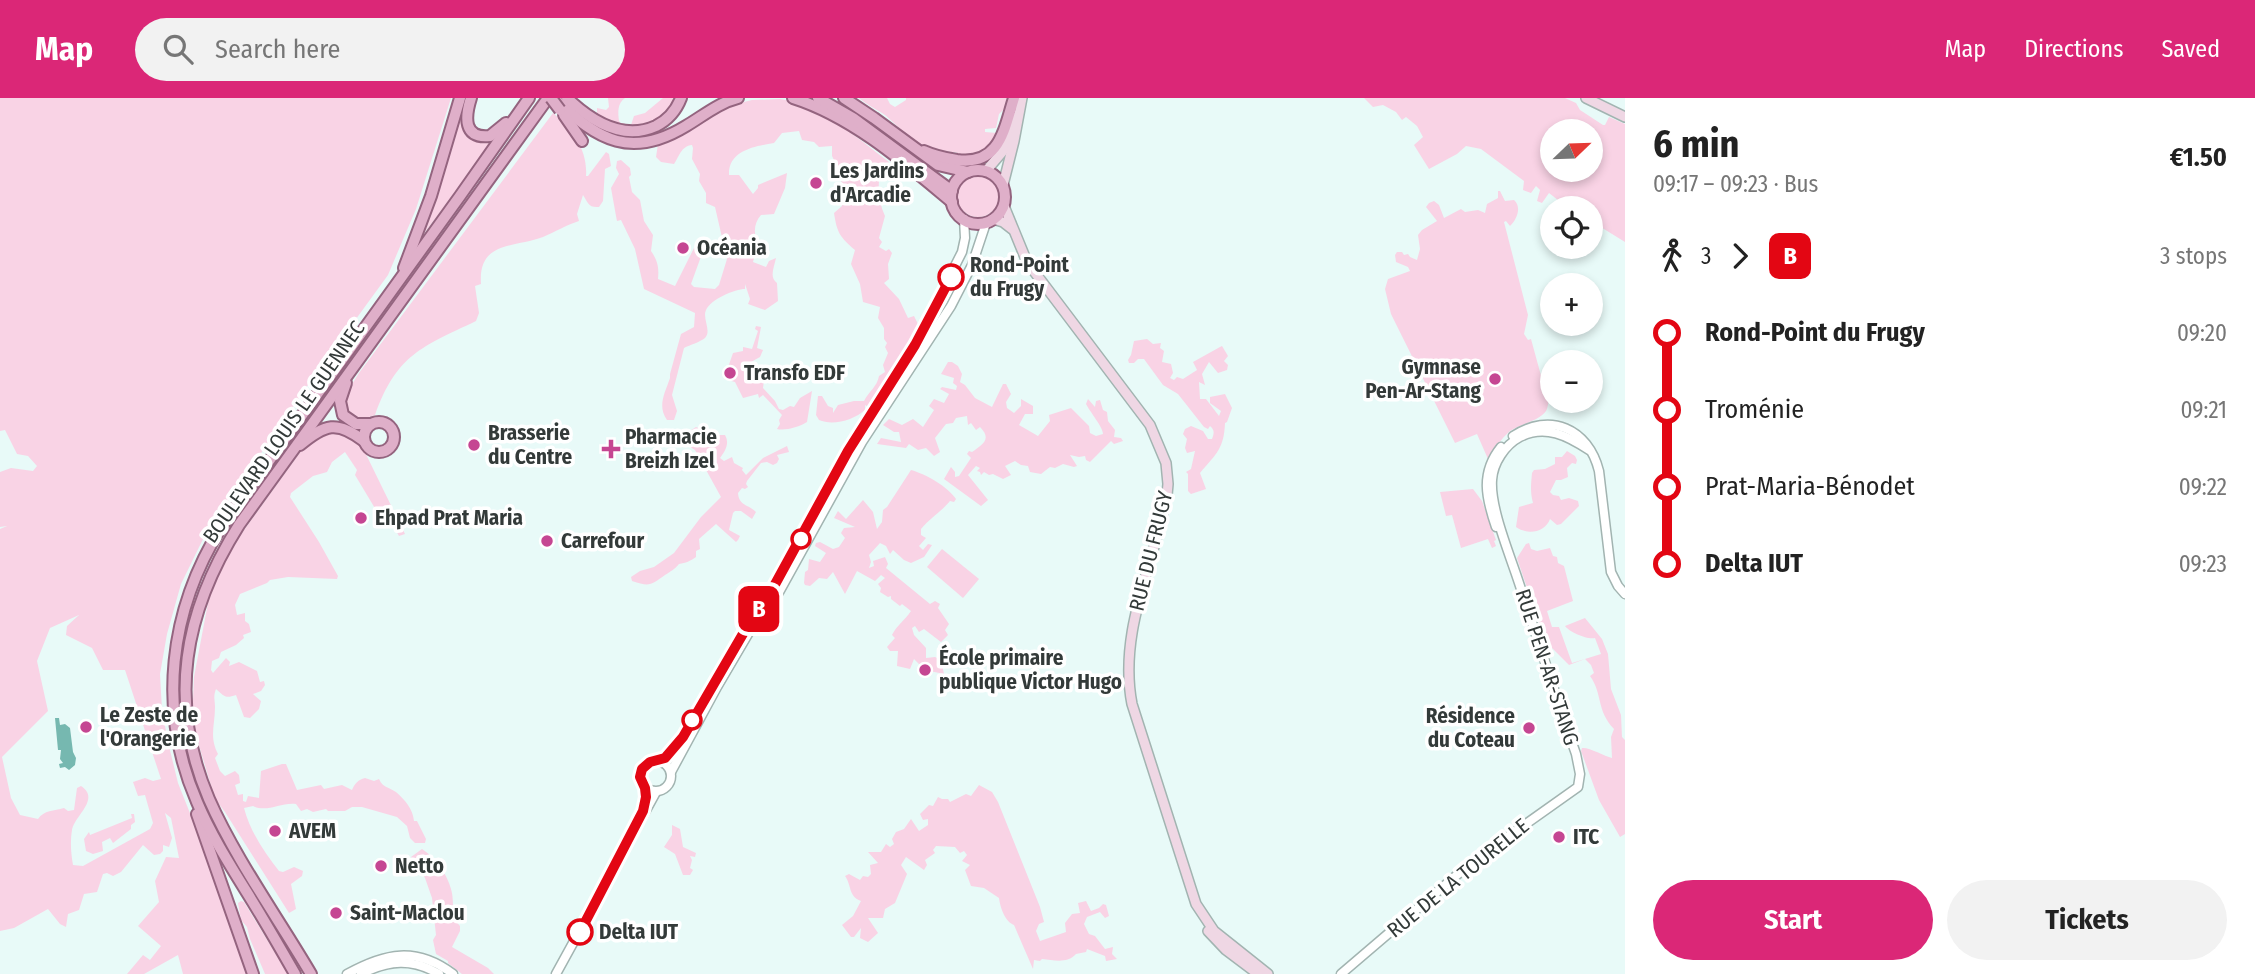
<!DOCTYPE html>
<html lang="en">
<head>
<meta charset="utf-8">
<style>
	:root { --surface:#fff; --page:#f2f2f2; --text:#222; --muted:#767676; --accent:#db2777 }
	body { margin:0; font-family:"Fira Sans Condensed",sans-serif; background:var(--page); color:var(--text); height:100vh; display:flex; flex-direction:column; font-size:26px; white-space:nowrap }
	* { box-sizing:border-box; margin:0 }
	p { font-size:23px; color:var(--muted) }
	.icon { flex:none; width:38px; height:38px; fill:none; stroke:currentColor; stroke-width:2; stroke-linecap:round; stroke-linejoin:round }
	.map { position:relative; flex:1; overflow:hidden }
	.details { display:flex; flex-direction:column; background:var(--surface); width:630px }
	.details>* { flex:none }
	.badge { padding:0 14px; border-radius:10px; font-size:24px; line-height:46px }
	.needle { width:46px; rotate:67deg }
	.buttons { position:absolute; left:1540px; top:21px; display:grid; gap:14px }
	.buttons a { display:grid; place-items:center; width:63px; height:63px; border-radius:50%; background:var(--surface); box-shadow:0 4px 10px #0003; font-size:35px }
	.map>.badge { position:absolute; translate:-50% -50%; box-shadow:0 0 0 4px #fff }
	.legs { display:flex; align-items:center; gap:10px; height:77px; padding:0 28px; font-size:23px }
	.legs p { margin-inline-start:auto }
	.summary { display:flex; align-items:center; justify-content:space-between; height:119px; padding:0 28px }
	h1 { font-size:38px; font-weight:700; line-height:52px }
	.primary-button { display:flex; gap:14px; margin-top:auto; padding:14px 28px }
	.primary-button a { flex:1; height:80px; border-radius:42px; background:var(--accent); color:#fff; font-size:28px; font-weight:700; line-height:80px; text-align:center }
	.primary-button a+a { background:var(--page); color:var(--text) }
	ul { padding:0 28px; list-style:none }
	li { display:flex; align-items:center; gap:24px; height:77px; font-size:26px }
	li i { display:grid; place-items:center; width:10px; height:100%; margin:0 9px; background:currentColor }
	li i::after { content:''; width:18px; height:18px; margin:-9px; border:5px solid; border-radius:50%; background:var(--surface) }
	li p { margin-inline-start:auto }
	li:first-child i { background:linear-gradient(#0000 50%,currentColor 0) }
	li:last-child i { background:linear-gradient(currentColor 50%,#0000 0) }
	header { display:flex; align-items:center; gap:42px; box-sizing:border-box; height:98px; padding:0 35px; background:var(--accent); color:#fff }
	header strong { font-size:33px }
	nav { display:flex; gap:38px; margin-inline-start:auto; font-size:24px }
	.search { width:490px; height:63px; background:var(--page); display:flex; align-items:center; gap:18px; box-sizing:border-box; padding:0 24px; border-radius:38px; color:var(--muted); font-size:26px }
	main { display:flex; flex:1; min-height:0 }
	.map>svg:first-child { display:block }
	.green { fill:#f9d3e5; fill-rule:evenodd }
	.water { fill:#76b8b0 }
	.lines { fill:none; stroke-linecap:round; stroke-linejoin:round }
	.tertiary-casing { stroke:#a2b4b1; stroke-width:11 }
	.secondary-casing { stroke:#a2b4b1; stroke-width:12 }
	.primary-casing { stroke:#94647f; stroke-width:14 }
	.tertiary { stroke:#fff; stroke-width:8 }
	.secondary { stroke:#efd7e4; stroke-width:9 }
	.primary { stroke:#dfafc9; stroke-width:10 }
	.primary-bridge-casing { stroke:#94647f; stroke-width:14; stroke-linecap:butt }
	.primary-bridge { stroke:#dfafc9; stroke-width:10 }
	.line-1-casing { stroke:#fff; stroke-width:16 }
	.line-1 { stroke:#e30613; stroke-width:10 }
	.poi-dot { fill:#c54692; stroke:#fff; stroke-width:2.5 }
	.stop-1-dot { fill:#fff; stroke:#e30613; stroke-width:3.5 }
	.labels { text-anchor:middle; stroke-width:7; stroke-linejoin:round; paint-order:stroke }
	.poi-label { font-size:21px; font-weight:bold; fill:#333a39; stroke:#fff; text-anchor:start }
	.stop-label { font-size:21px; font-weight:bold; fill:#333a39; stroke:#fff; text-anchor:start }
	.street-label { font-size:21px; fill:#333a39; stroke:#fff }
</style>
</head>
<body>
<header>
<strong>Map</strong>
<div class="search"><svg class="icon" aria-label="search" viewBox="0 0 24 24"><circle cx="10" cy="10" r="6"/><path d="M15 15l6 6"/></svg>Search here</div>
<nav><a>Map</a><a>Directions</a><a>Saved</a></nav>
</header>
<main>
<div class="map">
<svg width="1625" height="876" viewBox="0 0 1625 876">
	<rect width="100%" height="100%" fill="#e8faf8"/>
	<!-- green -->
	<g class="green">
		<path d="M0 0H451L416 111 388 177 308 287 206 435 181 486 167 536 160 576 162 612 168 644 178 685 207 758 250 876H183L178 857 144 876H127L143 857 150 862 161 848 138 828 159 804 155 783 166 759 179 760 171 720 165 715 172 740 169 749 163 747V753L160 756 154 757 143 747 121 774 113 778 107 775 103 776 97 794 84 796 79 812 68 816 66 829 60 826 48 811 14 830 0 833V431L7 428 0 429V374L11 370 33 373 37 368 28 358 17 356 5 332 0 333ZM79 517 67 528 66 537 92 550 103 572H125L161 681 153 683 145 680 133 684 138 698 145 697 153 725 150 731 83 768 73 767C71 756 70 743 72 732 74 718 101 701 81 688L77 690 74 712 68 713 64 710C54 713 44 712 38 721L20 717 11 700 2 659 48 613 37 563 50 530Z"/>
		<path d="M466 0 464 26 494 43 416 146Z"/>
		<path d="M608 0H625C617 6 618 14 619 23L621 25 631 27 634 18 645 15 663 0H676C659 34 627 36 597 16V10L606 12 609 9Z"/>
		<path d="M859 0H887L890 6 895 9 906 2V0H1007L1004 11 999 16 996 30 985 31V34L997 35C992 48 977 59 962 57 951 55 962 55 952 54 933 52 927 52 911 40 900 33 893 22 882 15 874 10 866 6 859 0Z"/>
		<path d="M1364 0H1565L1576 5 1580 12 1603 27H1605L1609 19 1625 26V144L1591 123V110H1568L1549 95 1542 105 1537 103 1540 92 1536 88 1531 95 1523 92 1524 83 1481 51 1466 48 1457 56 1429 71 1414 47 1423 39 1417 28 1406 19 1402 22 1396 14 1383 7 1373 9ZM1591 33V72H1552V33Z"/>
		<path d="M780 1C822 8 856 39 889 64L885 73 880 77C877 91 879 105 885 118L879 140 882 144 879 149 886 153 889 151 892 155 888 166 889 181 884 185 899 201 908 220 914 218 919 228 918 236 878 302 870 310 865 307V312C854 322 833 328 819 322L816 317 818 298H822L828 308 833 310V315L838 307 854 303H864C869 293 877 289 879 278L885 274 883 267 888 255 885 249 887 245 884 241V230L878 220 880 209 863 204 860 186 851 166 855 152C840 139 837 135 834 115L842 108 845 90 837 76 838 70 832 58V48L819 49 814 44 802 42 799 33 782 35 774 45C756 48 728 52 729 77H739L753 96 758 90V87L787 75 785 90 774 116 761 117C754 125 753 135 758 145L753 164 766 169 769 163 776 160C774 170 769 179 777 185L778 203 765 212 748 206 750 201 745 186V191C735 191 711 201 706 212 702 220 712 233 705 240 700 244 690 247 684 250L672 297 677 313 674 322H667C657 308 665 295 670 280V276L681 236 694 229 695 215 644 191 635 151 621 122 617 123 616 118 611 90 619 76 616 70 617 63 621 62 630 70 631 77 629 79 632 94 640 102 644 123 653 137 651 153C658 163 659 170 658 181L675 188 697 144 703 148V153L691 186 694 189 715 191 719 187 727 161 715 109 706 105V95L699 83 700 76 692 61 693 50 692 47C681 48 679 59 674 66L661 64 656 59 658 46 684 37 711 18 728 8 752 2Z"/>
		<path d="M553 15C572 30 588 52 586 78H588L606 54 609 56 611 68 605 71 603 103 599 109C588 110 588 104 583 97L577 116 579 123C566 127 555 134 543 139 513 150 478 143 481 186L475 188 479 215 476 223C422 249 397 256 375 317L358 323 348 318 343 305 349 291 359 275Z"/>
		<circle cx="978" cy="98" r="21"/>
		<path d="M1498 93H1500L1505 103 1514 102C1522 109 1517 121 1510 128L1506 123 1504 124 1528 217 1524 236 1528 242 1531 241 1543 285 1552 292C1548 299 1549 308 1546 313 1539 323 1520 326 1510 333 1501 341 1494 351 1488 361L1477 336 1455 345 1391 216 1385 191 1388 181 1410 173 1408 169 1396 164 1395 157 1397 154H1402L1404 157 1408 156 1410 159 1417 162 1420 151 1418 137 1422 132 1437 123 1426 109 1429 105 1434 103 1439 107 1444 120 1461 111 1465 114 1478 112 1485 115 1487 106 1498 100Z"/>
		<path d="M756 228 761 229 757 250 763 252 760 259 742 269 750 284 762 280 764 282 763 290 775 303 779 311 783 312 790 308 794 309 800 300 812 293 807 324C799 329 785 333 777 331L780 326 779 322 782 317 763 297 759 300 758 296 743 300 735 284 724 281 733 255 743 253V249L752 251 758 233 755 231Z"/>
		<path d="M1147 241 1153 246 1161 245 1160 250 1164 253 1162 264 1171 266 1173 275 1170 280 1174 282 1177 279 1183 281 1197 272 1193 264 1220 249 1222 248 1228 258 1224 263 1228 267 1227 272 1218 275 1209 264 1202 276 1205 287 1199 284 1200 301H1206L1219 318 1221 313 1210 305V299L1225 296 1232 310 1227 324 1225 325C1224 351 1216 356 1200 375L1206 391 1191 396 1188 393V376L1186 374 1191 371 1195 353 1187 355 1185 350 1187 341 1183 336 1185 331 1191 328 1203 333 1208 341H1212C1214 336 1215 332 1210 328L1208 331 1204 329 1178 296 1163 287 1144 261H1138L1134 265H1129L1128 262 1131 257 1134 243Z"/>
		<path d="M948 264H952L958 268 962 276 960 284 965 287 975 300 992 309 1003 286H1006L1011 296 1006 304 1007 310 1014 315 1021 308V301L1033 308V316H1025L1019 327 1038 338 1050 323 1049 317 1071 310 1089 328 1090 335 1096 338 1103 336C1103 329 1090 314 1086 306L1088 301 1095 309 1096 303 1100 302 1103 312 1107 314 1108 323 1115 332 1114 339 1121 340 1123 343 1114 346 1111 343 1090 364 1086 362 1085 358 1079 359 1070 357 1077 368 1074 369 1063 366 1055 370 1050 369 1041 376 1030 374 1028 368 1021 367 1015 363 1005 368 1011 377 1003 381 993 376 989 377 984 374 981 377 980 374 977 373 980 370 976 368 968 377 988 402 981 408 944 381 951 369 955 374V379L959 378 971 360 967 356 969 353 972 354C983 346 992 341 980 329L976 332 971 325 968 327 967 318 956 320 953 325 946 326 935 340 940 354 934 358 926 350 918 352 909 346 906 350 877 346 881 340 901 344 899 334H894L883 327 889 321 902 327 913 321 923 329 934 312 929 308 934 301 944 305 949 296 940 291 942 289 956 292 957 288 953 285 954 280 941 276Z"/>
		<path d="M696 329 713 337H725C730 346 725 353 720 360L724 363 732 359 734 365 743 370 742 372 746 377 763 360 787 348 789 354 777 357 779 361 777 365 773 367 767 364 761 365 747 383 746 386 748 389 745 391 742 390 738 395C739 408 748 406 756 414L752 421 741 413H735L733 415 729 432 740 438 738 442 736 444 716 426 699 441 700 451 696 453V459C690 463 686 465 679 466 674 472 671 473 665 477 651 487 650 489 632 483L631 479 640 473 654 469 674 455 701 419 721 399 695 352 690 349V333Z"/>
		<path d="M340 332 359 342 405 436 399 438 391 424 385 427 355 377 357 372 345 354 332 364 327 374 313 378 291 395 290 399 319 444 338 478 337 481 288 479 270 482 267 485 240 496 235 507 237 517 245 515V523L249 526 251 534 243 537 244 540 236 547 221 554 219 560 212 563 211 572 213 575 226 560 230 564 229 568 239 564 257 573 260 584 264 583 265 587 261 593 253 596 261 603 259 611 250 620 244 619 236 597C225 601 224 598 216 591 213 599 215 602 215 609 215 627 209 639 218 656L215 660 220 673 225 678 235 673 239 677 240 685 235 687 238 697 243 696V703L246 704 248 698 259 700 261 673 282 666H286L297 692 321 687 324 691 342 687 352 692C355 685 358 682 365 680L374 683 379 681C383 690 389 689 396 694 405 702 413 711 414 723H417L426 741 425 745H415L410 740 407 728 397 719 362 709H352L345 713H328L326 711 313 714 307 711 301 713 296 706C281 704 267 715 253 708L244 710C250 733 264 754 279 773L283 774 294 769 303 773 302 778 291 786 296 811 289 815 225 714 215 701 192 624 194 579 211 489 226 457 303 350 320 337Z"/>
		<path d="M1567 353 1575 358 1577 362 1576 366 1572 365 1567 370 1568 379 1561 382H1556L1550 394 1553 397 1559 398 1561 402 1569 400 1578 403 1579 408 1561 426 1557 427 1550 421C1545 435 1527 437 1516 429L1519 409 1533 405C1530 394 1531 386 1532 375L1534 372 1545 371 1555 366V359H1562Z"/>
		<path d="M911 372C926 376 948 389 956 401L954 404 950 403C940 415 931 419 921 431V437L926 440 919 448 923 452 928 446 932 447 924 459 911 465 904 462 893 452 890 456 886 448 880 445 869 457 871 464 869 470 874 468 873 463 885 459 888 466 886 470 930 506 935 503 940 506 938 510 949 526 945 532 948 537 941 544 924 531 919 534 915 528 912 530 914 537 926 550V560L935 559 941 562 944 576 925 572 914 561 910 571 897 568 898 553H890L887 549 895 540 892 537C897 527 905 522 911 513L902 506 900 508 891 501V498L888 499 880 494 881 490 878 486 885 480 881 477 875 483 857 473 845 496 833 474 827 481 819 480 810 488 805 487 804 485 805 474 808 472 809 461 820 464 826 455 815 448 816 445 820 444 833 451 839 449 845 440 841 435 844 430 855 429 834 420 838 413 846 421 863 402 873 414 877 431 882 424 883 412 887 409Z"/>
		<path d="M1473 391 1482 403 1496 442 1494 443 1496 448 1492 450 1488 441 1461 450 1452 417 1446 418 1440 394Z"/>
		<path d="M1529 445 1531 451 1537 453 1550 450 1553 458 1557 459 1558 465 1564 468 1573 503 1547 513 1552 529H1559L1572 565 1601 556 1595 540C1588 542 1569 534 1565 528L1585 520 1602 541 1608 556 1611 591 1621 617 1622 639 1625 642V736L1620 739 1599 702 1581 653 1582 650C1589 649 1604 658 1612 660L1611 639 1614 631C1596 612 1603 596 1590 578L1594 575 1591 567 1585 561 1569 567 1545 543 1517 460 1526 446Z"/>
		<path d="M942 451 979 481 963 500 927 469Z"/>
		<path d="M979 687 992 694 998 704 1040 809 1044 824 1039 826 1036 833 1040 843 1066 834 1065 825 1072 816 1080 815 1078 805 1086 803 1091 813 1099 810 1103 806 1106 807 1109 818 1105 820 1100 814 1087 819 1084 826 1089 836 1095 838 1105 851 1113 849 1112 856 1117 861 1106 863 1105 858 1087 851 1086 854 1076 856C1067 866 1054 862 1042 861L1040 863 1034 862 1033 871 1014 827C1005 824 1000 809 999 800L984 790 971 788 965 772 970 767 962 763 967 757 964 753 960 755 955 749 936 748 933 752 935 755 925 762 927 767 924 772 906 759 901 767 907 776 895 805 885 811 883 820H868L878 835 868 844 860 840 861 830 854 839H851L842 827 853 818 861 803C848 798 852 788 845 778L849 776 860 782 863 778 868 779 871 776 870 767 878 765 868 754H881L886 746 890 749 894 746 892 741 896 734 904 731 911 721 919 733 928 727V721L923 722 920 716 929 707 933 708 938 699 942 701H948L950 704 966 696 971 698Z"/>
		<path d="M131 716H134L135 724 131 727V731L113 745 110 740 102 744 103 753 93 756 86 753 84 741 89 734 90 737 132 720Z"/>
		<path d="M672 727 680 731 683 749 696 755 695 759 690 758 692 762 690 770 693 772 690 777H683L675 756 664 749 672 737Z"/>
		<path d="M422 751C435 759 447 776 451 791 455 804 450 817 460 828V833L452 849 488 870 494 876H462L448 865V863L436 856 433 842 436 837 432 800 425 780 411 759Z"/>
		<path d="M241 803 244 804 288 876H265L250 841 247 829 241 822 238 805Z"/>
	</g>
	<!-- water -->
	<path class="water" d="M55 620H59L60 627 65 626 70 630 73 654 76 660 75 667 69 672 65 669 60 670 59 666 63 665 60 661 61 652H58Z"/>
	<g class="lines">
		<defs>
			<g id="tertiary">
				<path d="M1513 338C1550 314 1588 330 1599 373L1611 474 1618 488 1625 496"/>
				<path d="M1496 429C1486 400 1480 375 1501 349"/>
				<path d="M747 529 773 490 848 353 915 247 962 154 965 140 964 121"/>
				<circle cx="656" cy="678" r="15"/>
				<path d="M658 663C673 658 681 641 689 628"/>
				<path d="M671 674 717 589 751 531 778 496 862 344 951 208 972 167 986 125"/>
				<path d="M347 876C385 855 416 848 453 876"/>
				<path d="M361 876C389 862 412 860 439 876"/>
				<path d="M556 876 656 694"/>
				<path d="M1341 876 1471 765 1578 689 1580 676 1576 656C1556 599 1538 542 1519 485 1510 457 1490 410 1492 382 1493 365 1505 347 1520 339 1545 326 1568 338 1589 352"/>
			</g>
			<g id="secondary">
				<path d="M1586 0 1625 19"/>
				<path d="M986 73 1003 53 1013 19"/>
				<path d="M1003 87 1014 43 1022 0"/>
				<path d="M1004 108 1027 164 1150 327 1166 365 1168 386 1167 397C1154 466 1118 534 1132 606L1196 806 1214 833 1268 876"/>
				<path d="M993 121 1003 124 1012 131"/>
				<path d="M1208 833 1226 852 1258 876"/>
			</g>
			<g id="primary">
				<path d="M471 0C465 19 463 41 490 38L506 25"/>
				<path d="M567 0C591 23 623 43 656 28 668 22 676 13 681 0"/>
				<path d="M793 0C853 19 905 65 952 104"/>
				<path d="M818 0 853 20 952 93"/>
				<path d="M844 0 874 20 938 67 968 74"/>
				<path d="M556 2C598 43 632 61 686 28 703 18 718 5 738 0"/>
				<path d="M564 17 582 43"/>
				<path d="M924 53C935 58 945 60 957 62 1000 68 1004 31 1014 0"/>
				<circle cx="978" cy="99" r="27"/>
				<path d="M404 170 431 98 460 0"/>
				<path d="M346 285 340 303 343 317 356 326H370"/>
				<circle cx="379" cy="339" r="15"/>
				<path d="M300 347C325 326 337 322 364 343"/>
				<path d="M197 716 253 876"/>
				<path d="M295 876C279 848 263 820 246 793 228 764 210 735 197 704 157 612 169 512 222 428L460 98 529 0"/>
				<path d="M311 876C278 820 235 760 209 701 167 603 184 514 239 427L548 0"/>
			</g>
		</defs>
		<!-- tertiary casing -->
		<use href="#tertiary" class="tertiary-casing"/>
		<!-- secondary casing -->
		<use href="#secondary" class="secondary-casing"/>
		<!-- primary casing -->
		<use href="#primary" class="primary-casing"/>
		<!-- tertiary -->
		<use href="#tertiary" class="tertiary"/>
		<!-- secondary -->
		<use href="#secondary" class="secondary"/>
		<!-- primary -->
		<use href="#primary" class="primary"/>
		<defs>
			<path id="primary-bridge" d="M551 0 560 12"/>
		</defs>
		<!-- primary-bridge casing -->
		<use href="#primary-bridge" class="primary-bridge-casing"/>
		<!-- primary-bridge -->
		<use href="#primary-bridge" class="primary-bridge"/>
	</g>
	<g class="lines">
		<defs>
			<path id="line-1" d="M580 834 643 713 646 699 645 690 640 679 642 671 650 664 665 660 683 639 751 522 773 490 848 353 915 247 951 179"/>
		</defs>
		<!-- line-1 casing -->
		<use href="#line-1" class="line-1-casing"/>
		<!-- line-1 -->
		<use href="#line-1" class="line-1"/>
	</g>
	<!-- markers -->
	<g class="poi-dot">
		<circle cx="816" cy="85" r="7"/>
		<circle cx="683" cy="150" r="7"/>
		<circle cx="730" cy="275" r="7"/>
		<circle cx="1495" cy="281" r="7"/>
		<circle cx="474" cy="347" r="7"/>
		<path d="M607.5 340.5h7v7h7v7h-7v7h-7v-7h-7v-7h7z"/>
		<circle cx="361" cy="420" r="7"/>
		<circle cx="547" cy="443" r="7"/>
		<circle cx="925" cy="572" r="7"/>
		<circle cx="86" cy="629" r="7"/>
		<circle cx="1529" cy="630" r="7"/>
		<circle cx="275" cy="733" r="7"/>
		<circle cx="1559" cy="739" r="7"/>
		<circle cx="381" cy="768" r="7"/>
		<circle cx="336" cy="815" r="7"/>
	</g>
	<g class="stop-1-dot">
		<circle cx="951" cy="179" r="12"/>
		<circle cx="801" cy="441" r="9"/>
		<circle cx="692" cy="622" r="9"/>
		<circle cx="580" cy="834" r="12"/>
	</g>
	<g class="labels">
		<!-- poi labels -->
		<g class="poi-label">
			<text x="830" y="80">Les Jardins<tspan x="830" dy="24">d'Arcadie</tspan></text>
			<text x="697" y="157">Océania</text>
			<text x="1481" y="276" text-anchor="end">Gymnase<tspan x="1481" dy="24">Pen-Ar-Stang</tspan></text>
			<text x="744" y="282">Transfo EDF</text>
			<text x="488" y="342">Brasserie<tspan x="488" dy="24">du Centre</tspan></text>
			<text x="625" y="346">Pharmacie<tspan x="625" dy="24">Breizh Izel</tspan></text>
			<text x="375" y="427">Ehpad Prat Maria</text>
			<text x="561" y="450">Carrefour</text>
			<text x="939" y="567">École primaire<tspan x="939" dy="24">publique Victor Hugo</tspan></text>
			<text x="100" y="624">Le Zeste de<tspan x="100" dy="24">l'Orangerie</tspan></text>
			<text x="1515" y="625" text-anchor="end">Résidence<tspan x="1515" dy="24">du Coteau</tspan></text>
			<text x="289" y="740">AVEM</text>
			<text x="1573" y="746">ITC</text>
			<text x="395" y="775">Netto</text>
			<text x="350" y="822">Saint-Maclou</text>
		</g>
		<!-- stop labels -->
		<g class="stop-label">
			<text x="970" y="174">Rond-Point<tspan x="970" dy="24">du Frugy</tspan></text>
			<text x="599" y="841">Delta IUT</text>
		</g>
		<!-- street labels -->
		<g class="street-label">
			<text transform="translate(284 334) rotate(-55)" y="7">BOULEVARD LOUIS LE GUENNEC</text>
			<text transform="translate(1151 453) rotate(-76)" y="7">RUE DU FRUGY</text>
			<text transform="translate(1547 569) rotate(72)" y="7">RUE PEN-AR-STANG</text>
			<text transform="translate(1458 780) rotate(-39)" y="7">RUE DE LA TOURELLE</text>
		</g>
	</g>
</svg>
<div class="buttons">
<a><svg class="needle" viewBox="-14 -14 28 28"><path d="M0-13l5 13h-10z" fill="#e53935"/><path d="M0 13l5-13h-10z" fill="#767676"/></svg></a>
<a><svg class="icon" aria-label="locate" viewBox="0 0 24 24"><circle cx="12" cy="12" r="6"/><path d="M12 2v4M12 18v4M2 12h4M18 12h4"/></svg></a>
<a>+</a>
<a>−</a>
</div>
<b class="badge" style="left:759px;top:511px;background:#e30613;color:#fff">B</b>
</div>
<section class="details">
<div class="summary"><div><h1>6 min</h1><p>09:17 – 09:23 · Bus</p></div><b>€1.50</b></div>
<div class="legs"><svg class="icon" aria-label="walk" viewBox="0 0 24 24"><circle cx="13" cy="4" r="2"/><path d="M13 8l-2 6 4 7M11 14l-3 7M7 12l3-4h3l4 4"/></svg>3<svg class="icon" aria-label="forward" viewBox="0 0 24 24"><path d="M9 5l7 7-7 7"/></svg><b class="badge" style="background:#e30613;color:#fff">B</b><p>3 stops</p></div>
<ul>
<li><i style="color:#e30613"></i><b>Rond-Point du Frugy</b><p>09:20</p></li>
<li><i style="color:#e30613"></i><span>Troménie</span><p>09:21</p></li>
<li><i style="color:#e30613"></i><span>Prat-Maria-Bénodet</span><p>09:22</p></li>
<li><i style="color:#e30613"></i><b>Delta IUT</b><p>09:23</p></li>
</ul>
<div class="primary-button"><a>Start</a><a>Tickets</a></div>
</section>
</main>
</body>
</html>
